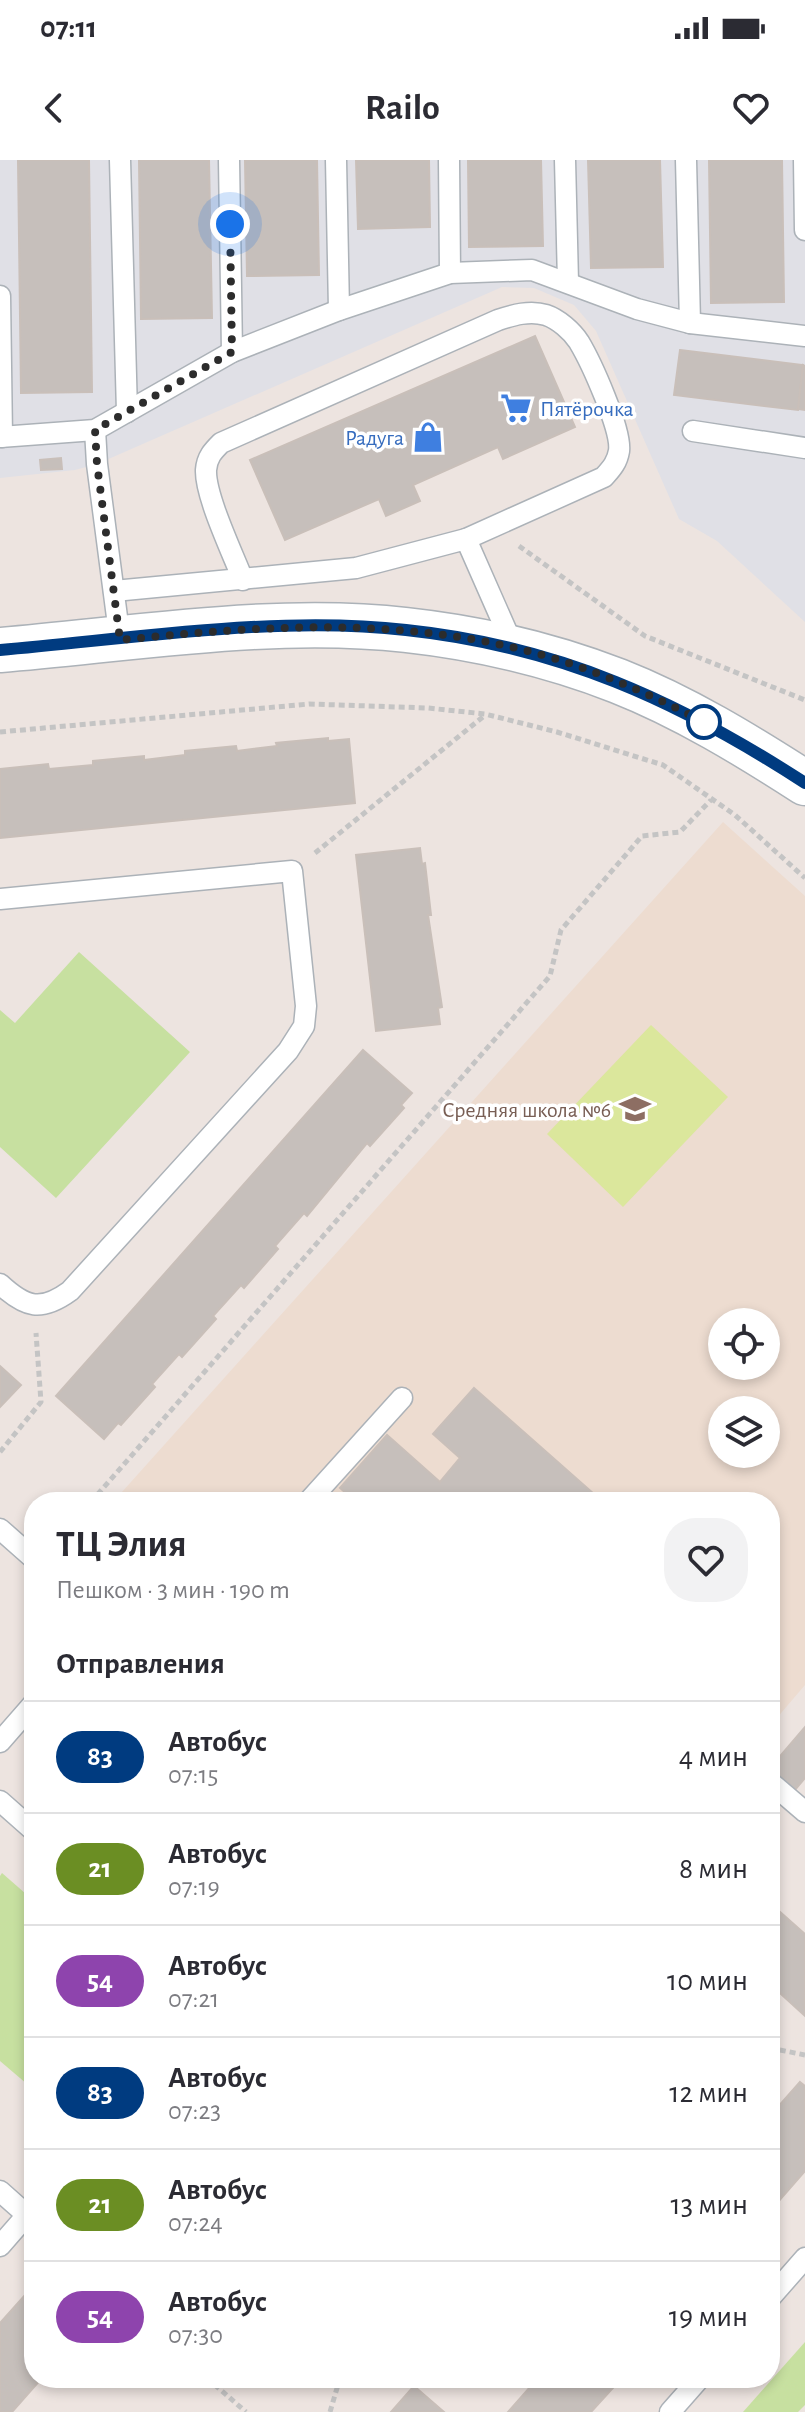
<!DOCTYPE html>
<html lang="ru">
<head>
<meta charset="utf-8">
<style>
	:root { --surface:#fff; --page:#f2f2f3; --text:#2b2b33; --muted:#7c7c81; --line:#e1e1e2 }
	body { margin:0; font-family:"Alegreya Sans",sans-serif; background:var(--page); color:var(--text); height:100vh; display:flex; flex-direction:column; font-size:30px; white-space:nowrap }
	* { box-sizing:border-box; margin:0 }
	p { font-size:26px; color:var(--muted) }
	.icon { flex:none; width:44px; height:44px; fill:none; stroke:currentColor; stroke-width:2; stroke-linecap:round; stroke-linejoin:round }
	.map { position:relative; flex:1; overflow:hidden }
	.side { position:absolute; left:24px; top:1332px; width:756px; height:896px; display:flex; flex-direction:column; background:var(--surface); border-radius:32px; box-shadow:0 4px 12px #0003 }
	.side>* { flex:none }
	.badge { padding:0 16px; border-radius:26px; font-size:28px; line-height:52px }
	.buttons { position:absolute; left:708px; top:1148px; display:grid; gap:16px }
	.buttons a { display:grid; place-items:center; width:72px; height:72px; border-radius:50%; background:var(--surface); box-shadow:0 4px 12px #0003; font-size:40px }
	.you { position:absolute; width:40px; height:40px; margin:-20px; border:6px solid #fff; border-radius:50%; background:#1a73e8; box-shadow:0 0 0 12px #1a73e833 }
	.map>.badge { position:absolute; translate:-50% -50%; box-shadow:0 0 0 4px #fff }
	h2 { padding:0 32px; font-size:30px; line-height:72px }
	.round { display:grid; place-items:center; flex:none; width:84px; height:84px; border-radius:32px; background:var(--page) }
	.head { display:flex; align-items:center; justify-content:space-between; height:136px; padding:0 32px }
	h1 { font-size:38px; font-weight:600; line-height:60px }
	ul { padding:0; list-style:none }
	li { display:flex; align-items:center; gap:24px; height:112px; padding:0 32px; border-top:2px solid var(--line) }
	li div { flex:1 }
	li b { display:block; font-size:30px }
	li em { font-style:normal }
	li .badge { min-width:88px; font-weight:700; text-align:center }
	.status { display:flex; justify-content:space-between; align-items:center; height:56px; padding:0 40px; background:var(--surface); direction:ltr }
	.status svg { height:22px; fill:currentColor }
	header { display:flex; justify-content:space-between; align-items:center; height:104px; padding:0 32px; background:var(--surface); font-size:36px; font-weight:600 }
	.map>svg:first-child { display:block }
	.industrial { fill:#e0e0e6 }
	.education { fill:#eddcd0; fill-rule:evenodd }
	.green { fill:#c7e0a0 }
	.pitch { fill:#dbe79c }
	.building { fill:#c6bfbb; stroke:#c9bfb9; stroke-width:2 }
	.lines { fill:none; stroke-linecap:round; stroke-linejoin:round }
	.lane-casing { stroke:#acb2b8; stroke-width:23 }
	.secondary-casing { stroke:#acb2b8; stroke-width:47 }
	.path { stroke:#c4c4c4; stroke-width:5; stroke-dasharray:6 4; stroke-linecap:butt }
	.lane { stroke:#fff; stroke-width:20 }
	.secondary { stroke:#fff; stroke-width:44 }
	.line-casing { stroke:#fff; stroke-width:18 }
	.line { stroke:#003b80; stroke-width:12 }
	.walk { stroke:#2c2c2c; stroke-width:8; stroke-dasharray:0 14.4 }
	.stop-dot { fill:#fff; stroke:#003b80; stroke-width:4 }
	.labels { text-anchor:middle; stroke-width:7; stroke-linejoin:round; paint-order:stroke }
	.shop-label { font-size:22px; fill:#366cbe; stroke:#fff; text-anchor:start }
	.education-label { font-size:22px; fill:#785e54; stroke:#fff; text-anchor:end }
</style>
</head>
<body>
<div class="status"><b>07:11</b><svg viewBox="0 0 49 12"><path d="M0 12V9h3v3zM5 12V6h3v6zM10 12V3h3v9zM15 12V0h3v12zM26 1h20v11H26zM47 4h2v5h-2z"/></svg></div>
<header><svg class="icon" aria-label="back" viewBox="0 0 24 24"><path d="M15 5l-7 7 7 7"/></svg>Railo<svg class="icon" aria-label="heart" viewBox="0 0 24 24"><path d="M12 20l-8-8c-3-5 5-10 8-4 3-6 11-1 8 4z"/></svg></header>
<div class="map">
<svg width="805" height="2252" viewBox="0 0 805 2252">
	<rect width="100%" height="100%" fill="#ede4e0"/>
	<!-- industrial -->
	<path class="industrial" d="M0 0H805V462L717 381 679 359 596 171 574 145 534 128 502 127 97 304 75 310 0 318Z"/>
	<!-- education -->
	<path class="education" d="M723 662 805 736V1525L770 1566V1342H113ZM722 1162H766V1206H722ZM722 1250H766V1294H722Z"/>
	<!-- green -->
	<g class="green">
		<path d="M79 792 190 892 56 1038 0 987V850L15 863Z"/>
		<path d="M2 1713 34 1741V1930L0 1901V1716Z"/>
		<path d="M805 2182V2245L798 2252H743Z"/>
	</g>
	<!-- pitch -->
	<path class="pitch" d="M651 865 728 937 623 1047 547 974Z"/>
	<!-- building -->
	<g class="building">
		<path d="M18 0H89L92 232 21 233Z"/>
		<path d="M139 0H209L212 158 141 159Z"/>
		<path d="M245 0H317L319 115 247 116Z"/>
		<path d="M356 0H429L430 67 358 69Z"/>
		<path d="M468 0H541L543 86 469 87Z"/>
		<path d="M588 0H660L663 107 591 108Z"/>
		<path d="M709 0H782L784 142 711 143Z"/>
		<path d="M535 176 575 267 503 299 498 287 413 325 420 341 386 356 379 339 285 380 250 300Z"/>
		<path d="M680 190 803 205 798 250 674 235Z"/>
		<path d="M803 205 805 206V250L798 249Z"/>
		<path d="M61 298 62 309 41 310 40 300Z"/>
		<path d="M328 578V581L349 579 355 643 0 678V609L48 604 49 609 93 605V601L144 596V600L185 595V591L236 586 237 591 277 586 276 583Z"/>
		<path d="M420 688 422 704 425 703 431 755H428L442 847 438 848 440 864 376 871 356 695Z"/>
		<path d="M363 890 412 933 401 945 404 948 370 986 367 983 307 1056 304 1053 275 1086 278 1089 244 1128 241 1125 213 1156 216 1159 182 1197 179 1194 152 1224 155 1227 121 1265 118 1263 104 1279 56 1236Z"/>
		<path d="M0 1206 21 1225 0 1247Z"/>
		<path d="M474 1228 603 1342H356L340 1328 387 1275 440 1322 460 1298 433 1274Z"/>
		<path d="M805 1567V1618L794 1631 770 1608Z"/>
		<path d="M770 1743 805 1774V1856L770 1824Z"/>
		<path d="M800 1922 805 1926V2011L770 2051V1956Z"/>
		<path d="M34 2125V2218H42L12 2252H0V2163Z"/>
		<path d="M538 2218H622L591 2252H508Z"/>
		<path d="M414 2226 444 2252H391Z"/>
	</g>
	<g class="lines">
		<defs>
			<g id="lane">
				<path d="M120 0 127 252"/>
				<path d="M229 0 232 192"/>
				<path d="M336 0 339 150"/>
				<path d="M449 0 450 113"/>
				<path d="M565 0 568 122"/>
				<path d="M686 0 690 163"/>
				<path d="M804 0 805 70"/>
				<path d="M0 136 2 277"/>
				<path d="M95 270 97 304 120 480"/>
				<path d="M693 271 805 288"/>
				<path d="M0 277 95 270 232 192 339 150 450 113 532 110 637 149 690 163 805 176"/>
				<path d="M243 420C233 394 205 336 206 310 207 297 213 291 221 283L498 160C513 155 530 150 546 155 558 159 572 171 579 182 591 202 622 270 619 291 617 303 611 309 604 317L466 379"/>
				<path d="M114 431 356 408 466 379 514 488"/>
				<path d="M0 739 292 711 306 846 304 866 288 891 70 1131C41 1152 26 1148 0 1124"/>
				<path d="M308 1342 402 1238"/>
				<path d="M0 1369 34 1399"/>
				<path d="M0 1582 34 1543"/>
				<path d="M770 1622 805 1652"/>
				<path d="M0 1641 34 1671"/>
				<path d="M0 2031 27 2055 0 2086"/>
				<path d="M770 2138 805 2098"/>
				<path d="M670 2252 700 2218"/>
			</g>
			<path id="secondary" d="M0 490C132 479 275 455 406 470 479 478 551 495 618 521 684 547 746 585 805 623"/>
		</defs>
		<!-- lane casing -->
		<use href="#lane" class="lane-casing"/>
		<!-- secondary casing -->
		<use href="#secondary" class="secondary-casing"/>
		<!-- path -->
		<g class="path">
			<path d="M519 386 645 476 805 540"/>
			<path d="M0 572 309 544 428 548 485 554 557 572 663 605 735 655 805 718"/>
			<path d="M315 693 484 556"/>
			<path d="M0 1292 41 1242 36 1173"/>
			<path d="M91 1342 550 816 561 770 642 676 680 672 711 640"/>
			<path d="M770 1888 805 1895"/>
			<path d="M207 2218 246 2252"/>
			<path d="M330 2252 340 2218"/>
		</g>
		<!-- lane -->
		<use href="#lane" class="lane"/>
		<!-- secondary -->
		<use href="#secondary" class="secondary"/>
	</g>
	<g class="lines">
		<defs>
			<path id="line" d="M0 490C130 479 277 455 406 470 558 486 679 541 805 623"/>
		</defs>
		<!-- line casing -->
		<use href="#line" class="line-casing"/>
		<!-- line -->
		<use href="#line" class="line"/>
		<!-- walk -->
		<path class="walk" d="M230 64 232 192 95 270 97 304 120 480C268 465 416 455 559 500 610 516 657 538 704 562"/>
	</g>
	<!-- icons -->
	<defs>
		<symbol id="supermarket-bare" viewBox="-9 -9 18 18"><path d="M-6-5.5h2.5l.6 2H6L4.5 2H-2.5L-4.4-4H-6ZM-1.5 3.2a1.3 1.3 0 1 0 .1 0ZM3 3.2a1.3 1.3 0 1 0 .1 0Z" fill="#3f7fe0" stroke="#fff" stroke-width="2.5" paint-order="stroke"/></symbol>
		<symbol id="shop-bare" viewBox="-9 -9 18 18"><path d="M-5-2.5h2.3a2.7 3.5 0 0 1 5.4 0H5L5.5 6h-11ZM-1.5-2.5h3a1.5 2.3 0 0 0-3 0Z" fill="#3f7fe0" stroke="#fff" stroke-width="2.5" paint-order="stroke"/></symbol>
		<symbol id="school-bare" viewBox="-9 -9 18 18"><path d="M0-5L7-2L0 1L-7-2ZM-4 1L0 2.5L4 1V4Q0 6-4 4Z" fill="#8d6e63" stroke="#fff" stroke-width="2.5" paint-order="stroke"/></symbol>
	</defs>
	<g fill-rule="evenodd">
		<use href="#supermarket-bare" x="494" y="226" width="44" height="44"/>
		<use href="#shop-bare" x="406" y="255" width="44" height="44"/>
		<use href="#school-bare" x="613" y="927" width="44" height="44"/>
	</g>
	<!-- markers -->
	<circle class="stop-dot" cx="704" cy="562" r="16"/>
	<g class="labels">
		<!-- shop labels -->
		<g class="shop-label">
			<text x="540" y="256">Пятёрочка</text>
			<text x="404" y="285" text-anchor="end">Радуга</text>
		</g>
		<!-- education labels -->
		<g class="education-label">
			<text x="611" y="957">Средняя школа №6</text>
		</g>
	</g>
</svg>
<div class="buttons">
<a><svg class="icon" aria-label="locate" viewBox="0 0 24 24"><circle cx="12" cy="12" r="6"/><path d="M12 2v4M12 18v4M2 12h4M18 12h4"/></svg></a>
<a><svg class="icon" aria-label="layers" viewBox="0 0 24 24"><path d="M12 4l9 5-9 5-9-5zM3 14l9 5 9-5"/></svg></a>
</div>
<div class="you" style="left:230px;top:64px"></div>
<section class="side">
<div class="head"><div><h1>ТЦ Элия</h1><p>Пешком · 3 мин · 190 m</p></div><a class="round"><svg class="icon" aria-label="heart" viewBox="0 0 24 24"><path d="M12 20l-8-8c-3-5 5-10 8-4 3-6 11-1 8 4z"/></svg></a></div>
<h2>Отправления</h2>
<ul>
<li><span class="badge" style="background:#003b80;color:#fff">83</span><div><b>Автобус</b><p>07:15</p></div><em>4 мин</em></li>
<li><span class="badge" style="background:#6b8e23;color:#fff">21</span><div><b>Автобус</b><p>07:19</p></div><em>8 мин</em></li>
<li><span class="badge" style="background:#8e44ad;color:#fff">54</span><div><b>Автобус</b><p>07:21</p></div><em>10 мин</em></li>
<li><span class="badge" style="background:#003b80;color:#fff">83</span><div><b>Автобус</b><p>07:23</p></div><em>12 мин</em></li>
<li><span class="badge" style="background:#6b8e23;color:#fff">21</span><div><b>Автобус</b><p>07:24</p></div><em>13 мин</em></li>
<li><span class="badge" style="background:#8e44ad;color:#fff">54</span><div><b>Автобус</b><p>07:30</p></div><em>19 мин</em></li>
</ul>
</section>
</div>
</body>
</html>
